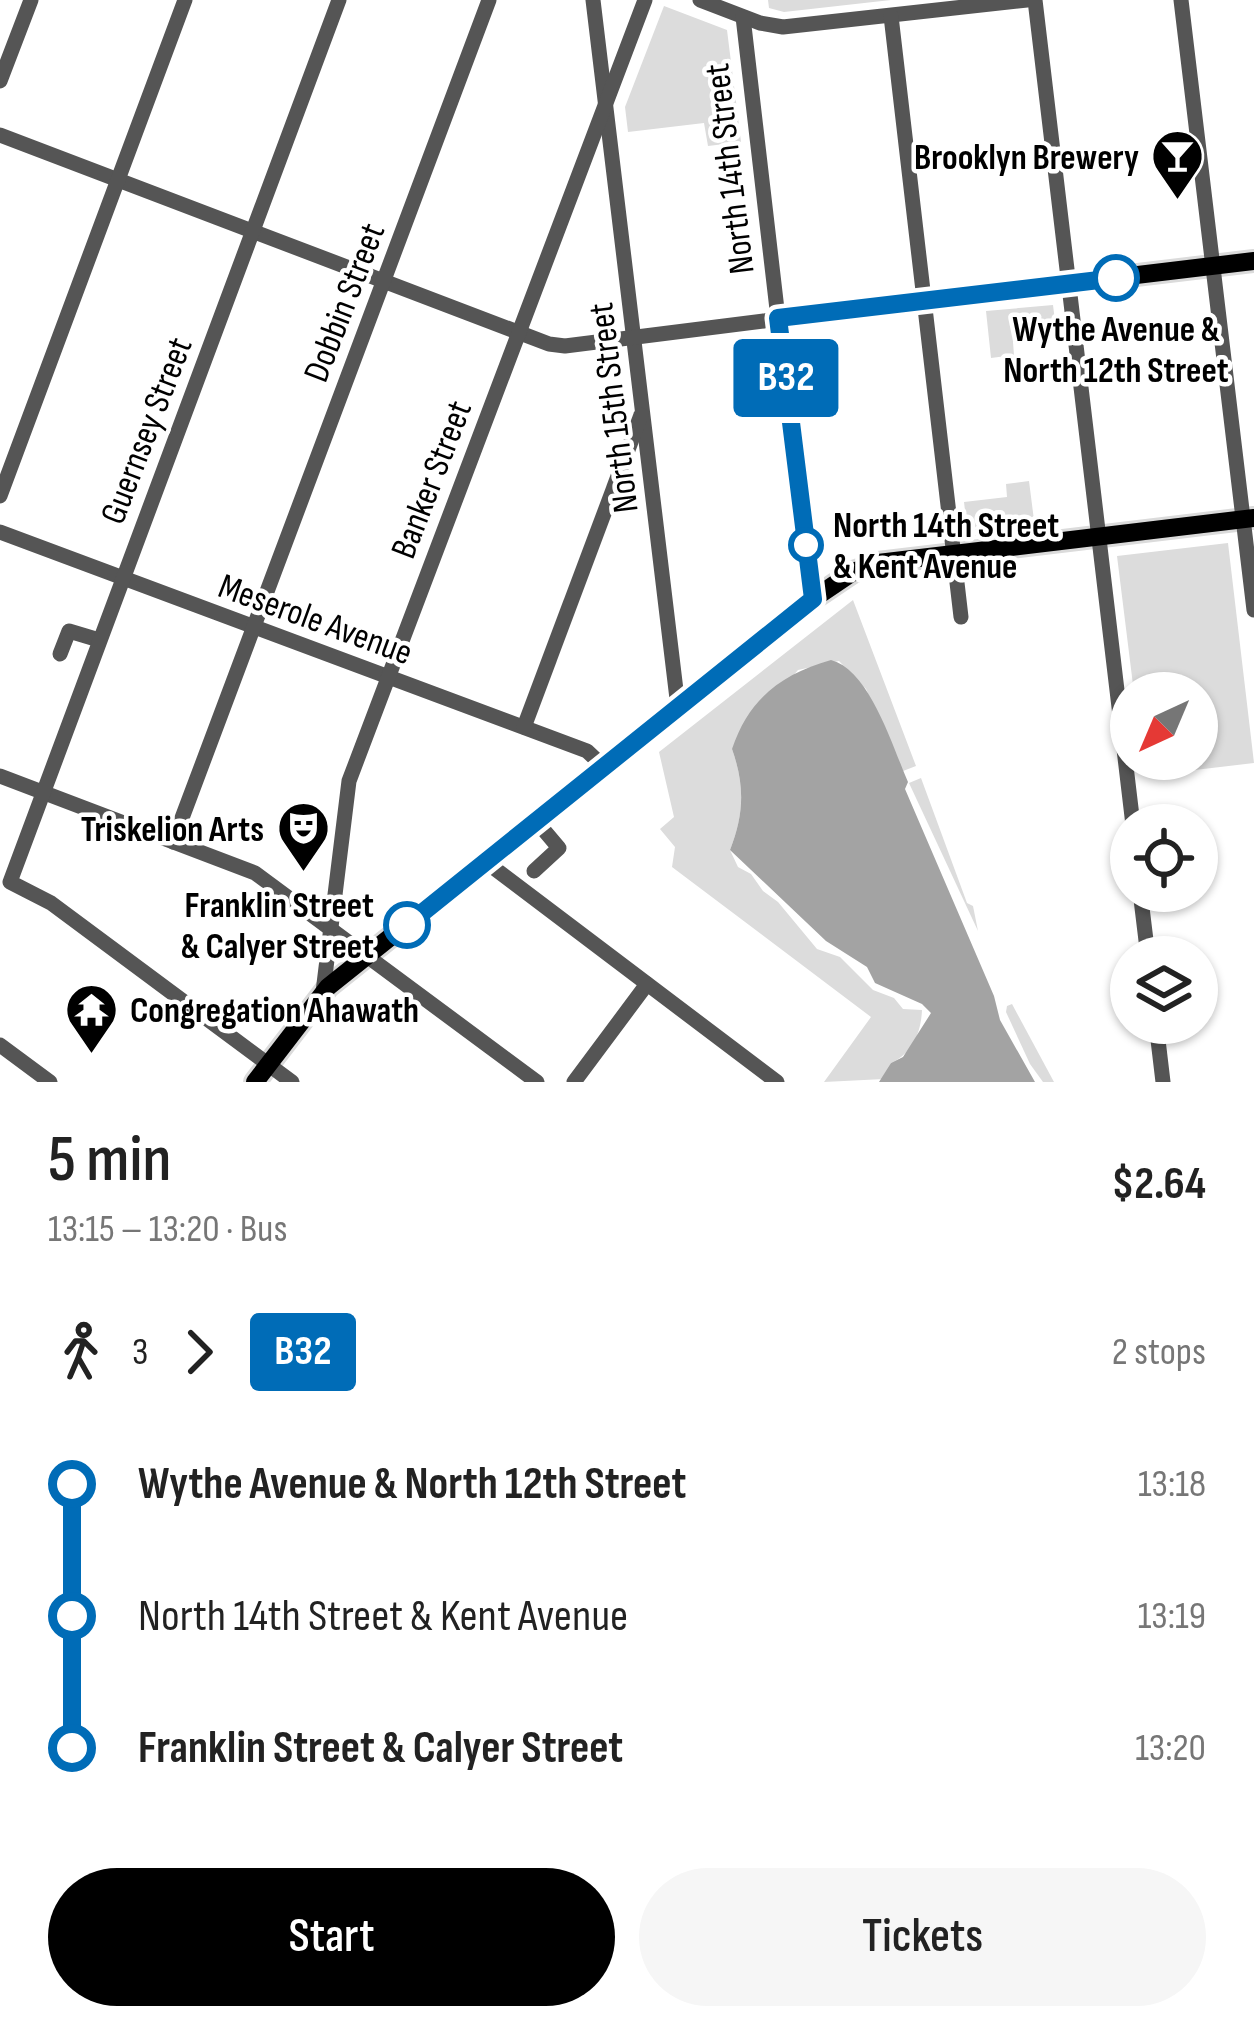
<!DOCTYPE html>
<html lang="en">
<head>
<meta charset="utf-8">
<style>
	:root { --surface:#fff; --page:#f6f6f6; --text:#222; --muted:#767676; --accent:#000 }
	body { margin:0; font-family:"Sofia Sans Condensed",sans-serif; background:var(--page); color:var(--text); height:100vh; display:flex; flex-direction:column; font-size:45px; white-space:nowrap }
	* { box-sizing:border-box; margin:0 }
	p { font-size:39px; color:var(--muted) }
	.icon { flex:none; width:66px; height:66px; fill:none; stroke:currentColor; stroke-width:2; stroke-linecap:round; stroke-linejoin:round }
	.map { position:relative; height:1082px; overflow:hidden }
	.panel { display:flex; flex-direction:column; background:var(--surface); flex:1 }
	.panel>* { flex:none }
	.badge { padding:0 24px; border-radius:9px; font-size:42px; line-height:78px }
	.needle { width:78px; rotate:224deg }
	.fabs { position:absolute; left:1110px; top:672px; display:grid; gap:24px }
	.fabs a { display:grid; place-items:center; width:108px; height:108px; border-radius:50%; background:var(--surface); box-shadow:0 3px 9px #0004; font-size:60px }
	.map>.badge { position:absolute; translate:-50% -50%; box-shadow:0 0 0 6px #fff }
	.legs { display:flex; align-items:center; gap:18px; height:132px; padding:0 48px; font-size:39px }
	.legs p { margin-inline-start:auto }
	.overview { display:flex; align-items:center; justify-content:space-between; height:204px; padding:0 48px }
	h1 { font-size:66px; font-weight:600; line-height:90px }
	.button { display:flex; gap:24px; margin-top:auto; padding:24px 48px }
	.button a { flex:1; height:138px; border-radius:72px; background:var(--accent); color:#fff; font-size:48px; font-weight:600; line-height:138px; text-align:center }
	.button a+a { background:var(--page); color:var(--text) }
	ul { padding:0 48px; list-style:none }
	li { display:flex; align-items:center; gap:42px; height:132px; font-size:45px }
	li i { display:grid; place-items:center; width:18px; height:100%; margin:0 15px; background:currentColor }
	li i::after { content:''; width:30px; height:30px; margin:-15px; border:9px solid; border-radius:50%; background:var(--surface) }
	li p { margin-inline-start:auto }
	li:first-child i { background:linear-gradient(#0000 50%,currentColor 0) }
	li:last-child i { background:linear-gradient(currentColor 50%,#0000 0) }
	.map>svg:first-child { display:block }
	.green { fill:#dcdcdc }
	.water { fill:#a3a3a3 }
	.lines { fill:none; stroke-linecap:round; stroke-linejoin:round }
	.major-casing { stroke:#dbdbdb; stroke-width:24 }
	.minor { stroke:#555; stroke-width:15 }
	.major { stroke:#000; stroke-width:18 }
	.line-1-casing { stroke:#fff; stroke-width:27 }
	.line-1 { stroke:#006cb7; stroke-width:18 }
	.stop-1-dot { fill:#fff; stroke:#006cb7; stroke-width:6 }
	.labels { text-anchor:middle; stroke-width:9; stroke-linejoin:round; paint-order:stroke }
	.poi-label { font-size:36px; font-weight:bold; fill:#000; stroke:#fff; text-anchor:end }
	.street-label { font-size:36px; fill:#000; stroke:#fff }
	.stop-label { font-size:36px; font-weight:bold; fill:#000; stroke:#fff }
</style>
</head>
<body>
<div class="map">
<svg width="1254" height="1082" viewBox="0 0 1254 1082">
	<rect width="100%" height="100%" fill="#fff"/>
	<!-- green -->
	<g class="green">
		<path d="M768 0H891L784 12 769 8Z"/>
		<path d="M664 6 727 30 741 142 708 146 704 123 628 132 625 107Z"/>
		<path d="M1053 305 1057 337 1013 342 1014 355 991 358 986 311Z"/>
		<path d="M1029 481 1035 528 968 537 964 502 1007 497 1006 484Z"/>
		<path d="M1228 543 1254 763 1144 776 1142 759H1197V693H1134L1117 556Z"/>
		<path d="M853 600 916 766 903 771 866 689 839 661 798 670 732 749C745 786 744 814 730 850L738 867 751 874 763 891 778 902 817 949 840 957 873 990 894 998 903 1009 922 1010C921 1032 913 1053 891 1063L884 1079 824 1082 871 1017 672 867 675 847 660 829 674 817 659 752Z"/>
		<path d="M921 778 967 903 973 906 978 931 909 783Z"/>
		<path d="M1012 1004 1054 1082H1043L1030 1064 1006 1012 1007 1006Z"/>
	</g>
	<!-- water -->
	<path class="water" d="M831 660C870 670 893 748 908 782L905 789 994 996 1000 1020 1035 1082H879L891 1063 903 1057 931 1013 922 1004 875 983 867 967 826 941 730 850C744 814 745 786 732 749 749 698 782 674 831 660Z"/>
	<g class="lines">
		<defs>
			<g id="major">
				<path d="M813 599 778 318 1254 261"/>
				<path d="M255 1082 328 987 813 599 853 572 878 563 1254 518"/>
			</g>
		</defs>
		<!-- major casing -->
		<use href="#major" class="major-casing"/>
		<!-- minor -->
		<g class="minor">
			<path d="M593 0 678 707"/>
			<path d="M700 0 760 23 783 27 1027 0"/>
			<path d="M1035 0 1133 825"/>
			<path d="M1181 0 1254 610"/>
			<path d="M891 16 961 617"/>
			<path d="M0 81 31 0"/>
			<path d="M0 135 549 344 565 346 764 321 778 318 743 17"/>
			<path d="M0 496 185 0"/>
			<path d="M0 532 587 751 605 768"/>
			<path d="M60 654 69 631 99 640"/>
			<path d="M524 727 641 415"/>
			<path d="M0 776 255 873 537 1082"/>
			<path d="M173 842 489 0"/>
			<path d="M486 862 777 1082"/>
			<path d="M534 871 559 848 537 822"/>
			<path d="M1140 891 1148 957"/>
			<path d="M323 992 349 781 645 0"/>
			<path d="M1156 1023 1163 1082"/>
			<path d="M0 1045 50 1082"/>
			<path d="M292 1082 51 903 10 882 339 0"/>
			<path d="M574 1082 647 984"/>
		</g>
		<!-- major -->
		<use href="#major" class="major"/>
	</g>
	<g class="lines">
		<defs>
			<path id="line-1" d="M407 925 813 599 778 318 1116 278"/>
		</defs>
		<!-- line-1 casing -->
		<use href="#line-1" class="line-1-casing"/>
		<!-- line-1 -->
		<use href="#line-1" class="line-1"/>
	</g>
	<!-- icons -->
	<defs>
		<symbol id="bar-pin" viewBox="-11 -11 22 30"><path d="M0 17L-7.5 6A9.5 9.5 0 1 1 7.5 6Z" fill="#000" stroke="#fff"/><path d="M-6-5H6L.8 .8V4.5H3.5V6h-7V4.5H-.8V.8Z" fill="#fff"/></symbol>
		<symbol id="theatre-pin" viewBox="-11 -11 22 30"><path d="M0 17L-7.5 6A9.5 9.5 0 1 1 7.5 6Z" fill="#000" stroke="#fff"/><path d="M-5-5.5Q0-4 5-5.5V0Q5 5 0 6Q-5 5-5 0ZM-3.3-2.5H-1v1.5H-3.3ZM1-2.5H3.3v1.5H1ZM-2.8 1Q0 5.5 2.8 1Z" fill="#fff"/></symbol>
		<symbol id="temple-pin" viewBox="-11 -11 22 30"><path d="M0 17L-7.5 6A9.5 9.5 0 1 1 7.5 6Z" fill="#000" stroke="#fff"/><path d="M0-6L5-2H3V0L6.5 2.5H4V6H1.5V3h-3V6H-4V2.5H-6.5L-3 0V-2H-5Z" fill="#fff"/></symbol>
	</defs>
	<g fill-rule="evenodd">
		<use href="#bar-pin" x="1148" y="126" width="59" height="81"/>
		<use href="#theatre-pin" x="274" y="798" width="59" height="81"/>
		<use href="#temple-pin" x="62" y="980" width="59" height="81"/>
	</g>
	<!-- markers -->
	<g class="stop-1-dot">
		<circle cx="1116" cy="278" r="21"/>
		<circle cx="806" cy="545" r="15"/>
		<circle cx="407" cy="925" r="21"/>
	</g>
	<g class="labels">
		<!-- poi labels -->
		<g class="poi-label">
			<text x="1139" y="169">Brooklyn Brewery</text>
			<text x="264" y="841">Triskelion Arts</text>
			<text x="130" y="1022" text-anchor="start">Congregation Ahawath</text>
		</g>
		<!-- street labels -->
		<g class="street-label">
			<text transform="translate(728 169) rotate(-97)" y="13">North 14th Street</text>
			<text transform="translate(343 302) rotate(-69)" y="13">Dobbin Street</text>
			<text transform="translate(612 408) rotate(-97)" y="13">North 15th Street</text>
			<text transform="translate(145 430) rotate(-69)" y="13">Guernsey Street</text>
			<text transform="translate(430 479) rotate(-69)" y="13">Banker Street</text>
			<text transform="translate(316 618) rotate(20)" y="13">Meserole Avenue</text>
		</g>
		<!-- stop labels -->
		<g class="stop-label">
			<text x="1116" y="341">Wythe Avenue &amp;<tspan x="1116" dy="41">North 12th Street</tspan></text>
			<text x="833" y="537" text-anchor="start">North 14th Street<tspan x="833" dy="41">&amp; Kent Avenue</tspan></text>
			<text x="374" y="917" text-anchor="end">Franklin Street<tspan x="374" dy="41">&amp; Calyer Street</tspan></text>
		</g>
	</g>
</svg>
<div class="fabs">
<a><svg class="needle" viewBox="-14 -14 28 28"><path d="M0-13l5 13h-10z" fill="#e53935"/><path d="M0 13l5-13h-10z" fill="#767676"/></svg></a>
<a><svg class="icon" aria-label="locate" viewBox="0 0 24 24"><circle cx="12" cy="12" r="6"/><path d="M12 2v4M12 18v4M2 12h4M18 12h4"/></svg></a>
<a><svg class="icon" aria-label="layers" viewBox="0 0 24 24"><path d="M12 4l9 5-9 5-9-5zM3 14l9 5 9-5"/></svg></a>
</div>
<b class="badge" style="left:786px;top:378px;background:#006cb7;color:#fff">B32</b>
</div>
<section class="panel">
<div class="overview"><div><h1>5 min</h1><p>13:15 – 13:20 · Bus</p></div><b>$2.64</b></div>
<div class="legs"><svg class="icon" aria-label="walk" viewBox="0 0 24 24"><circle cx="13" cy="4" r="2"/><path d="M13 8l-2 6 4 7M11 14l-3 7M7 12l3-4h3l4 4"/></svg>3<svg class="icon" aria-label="forward" viewBox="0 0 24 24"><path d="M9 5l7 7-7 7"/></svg><b class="badge" style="background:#006cb7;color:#fff">B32</b><p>2 stops</p></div>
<ul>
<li><i style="color:#006cb7"></i><b>Wythe Avenue &amp; North 12th Street</b><p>13:18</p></li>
<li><i style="color:#006cb7"></i><span>North 14th Street &amp; Kent Avenue</span><p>13:19</p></li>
<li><i style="color:#006cb7"></i><b>Franklin Street &amp; Calyer Street</b><p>13:20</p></li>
</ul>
<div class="button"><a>Start</a><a>Tickets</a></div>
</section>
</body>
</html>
